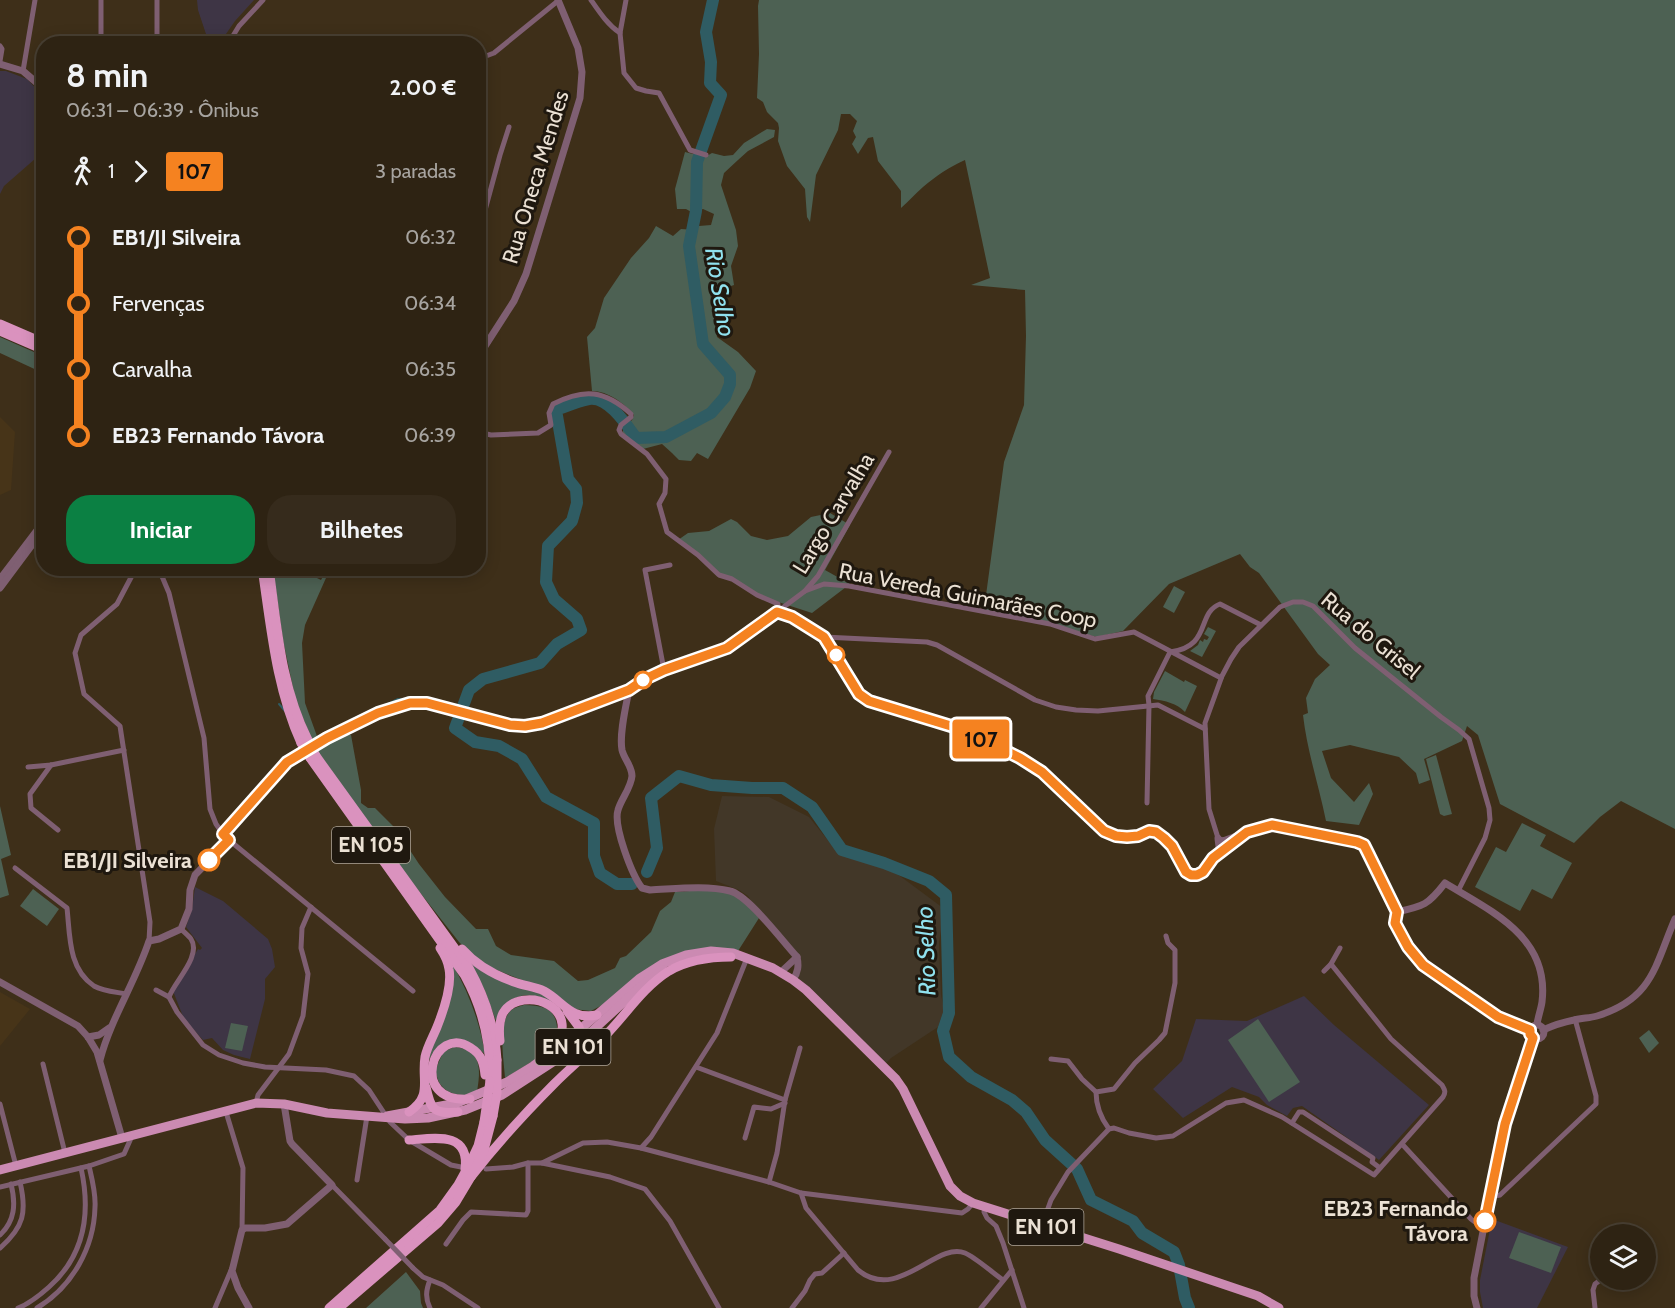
<!DOCTYPE html>
<html lang="pt">
<head>
<meta charset="utf-8">
<style>
	:root { --surface:#2e2313; --page:#362b1c; --text:#f1f3f6; --muted:#a7a4a0; --line:#494033; --accent:#0b8043 }
	body { margin:0; font-family:Cabin,sans-serif; background:var(--page); color:var(--text); height:100vh; display:flex; flex-direction:column; font-size:22px; white-space:nowrap }
	* { box-sizing:border-box; margin:0 }
	p { font-size:20px; color:var(--muted) }
	.icon { flex:none; width:33px; height:33px; fill:none; stroke:currentColor; stroke-width:2; stroke-linecap:round; stroke-linejoin:round }
	.map { position:relative; flex:1; overflow:hidden }
	.details { position:absolute; left:36px; top:36px; width:450px; height:540px; display:flex; flex-direction:column; background:var(--surface); border-radius:24px; box-shadow:0 3px 15px #0003,0 0 0 2px var(--line) }
	.details>* { flex:none }
	.badge { padding:0 12px; border-radius:4px; font-size:21px; line-height:39px }
	.fabs { position:absolute; left:1590px; top:1224px; display:grid; gap:12px }
	.fabs a { display:grid; place-items:center; width:66px; height:66px; border-radius:50%; background:var(--surface); box-shadow:0 3px 15px #0003,0 0 0 2px var(--line); font-size:30px }
	.map>.badge { position:absolute; translate:-50% -50%; box-shadow:0 0 0 3px #fff }
	.legs { display:flex; align-items:center; gap:9px; height:66px; padding:0 30px; font-size:20px }
	.legs p { margin-inline-start:auto }
	.head { display:flex; align-items:center; justify-content:space-between; height:102px; padding:0 30px }
	h1 { font-size:33px; font-weight:700; line-height:45px }
	.button { display:flex; gap:12px; margin-top:auto; padding:12px 30px }
	.button a { flex:1; height:69px; border-radius:24px; background:var(--accent); color:#fff; font-size:24px; font-weight:700; line-height:69px; text-align:center }
	.button a+a { background:var(--page); color:var(--text) }
	ul { padding:0 30px; list-style:none }
	li { display:flex; align-items:center; gap:21px; height:66px; font-size:22px }
	li i { display:grid; place-items:center; width:9px; height:100%; margin:0 8px; background:currentColor }
	li i::after { content:''; width:15px; height:15px; margin:-8px; border:4px solid; border-radius:50%; background:var(--surface) }
	li p { margin-inline-start:auto }
	li:first-child i { background:linear-gradient(#0000 50%,currentColor 0) }
	li:last-child i { background:linear-gradient(currentColor 50%,#0000 0) }
	.map>svg:first-child { display:block }
	.built { fill:#473418 }
	.industrial { fill:#423728 }
	.education { fill:#3e3545 }
	.green { fill:#4d6153 }
	.lines { fill:none; stroke-linecap:round; stroke-linejoin:round }
	.stream { stroke:#2f5c63; stroke-width:2 }
	.river { stroke:#2f5c63; stroke-width:12 }
	.minor { stroke:#7f5f72; stroke-width:5 }
	.tertiary { stroke:#7f5f72; stroke-width:7 }
	.primary { stroke:#cb8ab2; stroke-width:9 }
	.trunk { stroke:#da92be; stroke-width:9 }
	.minor-bridge { stroke:#7f5f72; stroke-width:5 }
	.trunk-bridge { stroke:#da92be; stroke-width:9 }
	.line-1-casing { stroke:#fff; stroke-width:14 }
	.line-1 { stroke:#f58220; stroke-width:9 }
	.stop-1-dot { fill:#fff; stroke:#f58220; stroke-width:3 }
	.labels { text-anchor:middle; stroke-width:6; stroke-linejoin:round; paint-order:stroke }
	.shield { fill:#1f180f; stroke:#aea599; stroke-width:1.5 }
	.shield-label { font-size:21px; font-weight:bold; fill:#ebe1d4 }
	.street-label { font-size:22px; fill:#ebe1d4; stroke:#1f180f }
	.stop-label { font-size:22px; font-weight:bold; fill:#ebe1d4; stroke:#1f180f; text-anchor:end }
	.water-label { font-size:24px; font-style:italic; fill:#90e1ee; stroke:#1f180f }
</style>
</head>
<body>
<div class="map">
<svg width="1675" height="1308" viewBox="0 0 1675 1308">
	<rect width="100%" height="100%" fill="#3e2f19"/>
	<!-- built -->
	<g class="built">
		<path d="M0 417 15 432 11 490 0 495Z"/>
		<path d="M0 992 30 1009 0 1046Z"/>
	</g>
	<!-- industrial -->
	<path class="industrial" d="M722 796 769 797 809 817 839 854 886 869 900 876 943 908V919L939 942 941 995 944 1009 938 1027 891 1058 884 1065 797 981 799 977 797 973 799 964 760 916 748 896 739 890 716 881 714 829Z"/>
	<!-- education -->
	<g class="education">
		<path d="M197 0H254L235 21 219 44 209 43 198 10Z"/>
		<path d="M0 71H6L27 79 43 96 44 151 4 186 0 194Z"/>
		<path d="M195 887 223 901 268 939 272 949 275 967 265 979V999L250 1059 234 1055 223 1050 212 1038 203 1040 184 1019 173 991 198 949 200 950 202 948 186 927 192 909Z"/>
		<path d="M1304 996 1334 1025 1429 1105 1379 1160 1302 1106 1293 1108 1287 1116 1267 1105 1259 1097 1232 1087 1183 1118 1153 1089 1182 1061 1196 1019 1247 1021Z"/>
		<path d="M1492 1219 1568 1247 1537 1308H1483L1480 1292V1280Z"/>
	</g>
	<!-- green -->
	<g class="green">
		<path d="M759 0H1675V829L1621 801 1600 817 1574 843 1500 804 1478 735 1467 726 1462 741 1424 759 1430 780 1419 784 1416 773 1399 757 1350 745 1322 751 1331 778 1354 802 1369 783 1373 794 1359 825 1326 821C1319 786 1307 751 1303 715L1308 713 1306 698 1315 679 1330 665 1318 654 1259 573 1250 567 1240 554 1169 584 1123 631 1097 637 984 610 1004 462 1024 405 1026 336 1025 290 971 285 990 278 965 160C949 167 936 176 923 187 915 194 909 201 901 208V191L878 161 873 137 868 138 858 154 852 144 856 137 853 131 857 121 850 114H841L838 130 816 175 810 222 807 217 805 189 787 166 778 141 779 128 778 123 767 112 763 102 757 98 759 54 758 6Z"/>
		<path d="M767 129 775 130 774 137 748 151 738 160 724 173 721 185 736 230 738 246 731 266 734 285 710 293 717 337 738 352 756 371 750 388 708 459 697 453 691 461 679 460 672 453 662 444 643 449 623 433V428L632 420 634 415C624 403 608 391 592 391L587 337 595 328 604 298 631 258 649 238 656 226 673 236 681 229 695 230 699 226 711 225 714 214 703 209 693 213 686 209H677L675 189 685 152 705 157 712 153 724 156 733 155 744 143Z"/>
		<path d="M0 337 43 356V373L0 353Z"/>
		<path d="M830 513 850 525 825 570 850 584 812 613 757 595 719 574 678 540 688 533 709 531 731 519 737 522 751 536 767 540 788 536 811 517Z"/>
		<path d="M273 569H299L321 580 327 569H330L305 625 302 643 305 703 318 739 313 742 296 702 283 640Z"/>
		<path d="M1174 586 1185 592 1174 613 1163 607Z"/>
		<path d="M1208 627 1216 631 1202 657 1190 651 1198 645 1200 640 1203 642 1204 639 1207 640 1209 637 1204 634Z"/>
		<path d="M1165 671 1184 682 1185 680 1197 686 1185 712C1177 703 1165 701 1153 699L1154 692Z"/>
		<path d="M347 734 351 735 361 790V803L368 808H375L396 829 419 864 445 897 476 929H488L496 946 511 955 554 961 578 981 588 980 615 968 620 958 626 956 651 932 660 911 671 902 675 892C696 891 725 886 742 900 748 905 753 912 759 918L738 951H686L606 1003 591 1011 573 1009 522 980 492 968 475 958 459 942 403 871 316 749Z"/>
		<path d="M1436 755 1452 814 1444 816 1440 814 1426 759Z"/>
		<path d="M0 806 11 855 1 859 9 895 0 898Z"/>
		<path d="M1522 823 1546 835 1540 846 1572 863 1552 899 1532 889 1520 911 1475 887 1496 847 1506 852Z"/>
		<path d="M33 889 59 909 47 926 20 906Z"/>
		<path d="M471 964 542 993 554 1003C542 997 524 990 511 1001 505 1005 501 1014 496 1021L485 991Z"/>
		<path d="M453 965C469 993 480 1023 485 1054 471 1042 454 1032 438 1047 433 1052 429 1058 428 1064 427 1071 429 1078 430 1084H428L426 1068Z"/>
		<path d="M524 1005C553 1005 559 1015 557 1042L541 1056 505 1078C504 1061 498 1029 508 1014 512 1008 517 1007 524 1005Z"/>
		<path d="M1258 1019 1300 1082 1269 1102 1228 1040Z"/>
		<path d="M231 1023 248 1026 242 1051 225 1048Z"/>
		<path d="M1649 1030 1659 1043 1649 1053 1639 1038Z"/>
		<path d="M454 1047C482 1049 481 1070 477 1092 466 1097 449 1096 441 1085 438 1082 437 1076 435 1071L443 1052Z"/>
		<path d="M1519 1232 1561 1247 1551 1273 1509 1258Z"/>
		<path d="M406 1272 420 1291 421 1303 423 1308H366Z"/>
	</g>
	<g class="lines">
		<!-- stream -->
		<g class="stream">
			<path d="M279 704 285 711"/>
			<path d="M370 713 398 699 415 700"/>
		</g>
		<!-- river -->
		<g class="river">
			<path d="M647 872 657 848 651 798 679 776 711 785 752 788H783L812 807 842 850 884 863 929 881 946 895 949 1013 943 1031 949 1057 971 1077 1012 1100 1026 1112 1045 1140 1077 1169 1091 1200 1133 1221 1142 1233 1174 1252 1179 1265 1185 1298 1189 1308"/>
			<path d="M632 884H617L600 873 594 856V823L546 797 522 759 499 746 475 742 455 728 469 690 483 679 540 663 557 644 581 630 577 619 554 599 546 582 548 546 572 521 577 503 576 489 568 479 556 410C567 406 578 401 589 399 608 396 626 424 636 438L666 437 711 413 725 397 730 384V375L703 344 689 246 696 211 697 162 721 95 710 83 711 62 706 32 713 0"/>
		</g>
		<!-- minor -->
		<g class="minor">
			<path d="M591 0C600 13 608 25 620 33"/>
			<path d="M626 0 620 33 624 73 636 88 646 91 659 93 690 150 706 155"/>
			<path d="M101 44V0"/>
			<path d="M157 44V0"/>
			<path d="M228 44 239 26 263 0"/>
			<path d="M0 46 2 49 0 61"/>
			<path d="M478 59 494 53 559 0"/>
			<path d="M23 71 35 0"/>
			<path d="M478 236 500 155 509 127"/>
			<path d="M478 333 488 343"/>
			<path d="M478 432 491 435 538 433 551 425 549 413 553 404C584 388 605 390 631 414V417L621 425 619 430 621 434 647 454 666 479 665 493 659 504 667 532 698 555 719 575 732 579 757 595 778 604 777 612"/>
			<path d="M136 568 117 604 81 635 75 653 84 694 120 726 150 922 149 941"/>
			<path d="M156 568 161 574 169 593 204 738 210 809 216 824 223 834 229 840 413 991"/>
			<path d="M805 591 824 584 849 586 1050 624 1095 639 1134 632 1221 678"/>
			<path d="M777 612 805 591 818 576 889 452"/>
			<path d="M824 637 927 642 937 645 1035 700 1056 707 1076 710 1098 711 1158 705 1205 729"/>
			<path d="M664 670 645 570 670 565"/>
			<path d="M51 765 30 794 31 808 58 830"/>
			<path d="M28 767 51 765 124 750"/>
			<path d="M1147 803 1149 705 1148 696 1170 652C1212 647 1196 613 1220 604L1261 625"/>
			<path d="M1218 838 1209 809 1205 723 1222 676 1231 659 1239 647 1280 607 1293 602H1303L1313 606 1355 648 1441 717 1459 730 1469 739 1489 808 1490 820 1485 838 1458 891"/>
			<path d="M15 868 67 908C70 935 68 969 94 986 103 991 116 992 126 994"/>
			<path d="M1331 964 1340 948"/>
			<path d="M156 990 169 997 177 1012 203 1045 219 1055 243 1063 265 1067 326 1070 354 1076 369 1090 390 1122 409 1140 451 1165 461 1167"/>
			<path d="M169 997C174 982 202 956 191 939 189 936 184 932 181 929"/>
			<path d="M1051 1059 1068 1061 1082 1079 1096 1092"/>
			<path d="M43 1064 65 1153"/>
			<path d="M696 1067 785 1100"/>
			<path d="M256 1103 258 1095 289 1054 303 1016 308 974 301 948 302 928 311 907"/>
			<path d="M0 1104 16 1166"/>
			<path d="M226 1112 243 1168 242 1230"/>
			<path d="M1292 1123 1299 1112H1303L1373 1158 1372 1162 1380 1168"/>
			<path d="M1109 1129C1100 1117 1096 1106 1096 1092L1114 1089 1135 1063 1159 1040 1165 1033 1175 983V950L1168 943 1166 936"/>
			<path d="M745 1138 754 1107 771 1109 785 1103"/>
			<path d="M1402 1144 1471 1219 1475 1222 1485 1225"/>
			<path d="M641 1148 651 1137 717 1033 747 958"/>
			<path d="M542 1163 610 1177 645 1189 670 1221 719 1308"/>
			<path d="M486 1169 513 1167 528 1163H542L583 1143 607 1142 641 1148 769 1182 801 1193 962 1213 968 1209 973 1203"/>
			<path d="M357 1180 367 1116"/>
			<path d="M769 1182 777 1153 785 1100 800 1048"/>
			<path d="M332 1185 385 1239"/>
			<path d="M0 1187 89 1166 124 1154 132 1136"/>
			<path d="M801 1193 806 1208 858 1270C898 1303 936 1241 965 1253 975 1257 994 1274 1003 1280"/>
			<path d="M1490 1197 1500 1195 1596 1104V1096L1575 1019"/>
			<path d="M986 1207 984 1212 987 1218 996 1226 1003 1243 1024 1308"/>
			<path d="M1042 1225 1051 1200 1068 1172 1109 1129 1114 1128 1129 1133 1156 1138 1173 1136 1226 1103 1244 1100 1282 1117 1374 1175 1443 1097C1446 1092 1445 1090 1442 1085L1391 1039 1331 964 1324 971"/>
			<path d="M0 1235C15 1221 16 1204 11 1184"/>
			<path d="M446 1244 463 1220 471 1212 526 1215 528 1211V1163"/>
			<path d="M0 1248C24 1227 27 1212 20 1182"/>
			<path d="M413 1268 423 1277 443 1285 478 1308"/>
			<path d="M18 1308C29 1304 40 1295 49 1287 85 1255 91 1213 81 1168"/>
			<path d="M37 1308C72 1287 94 1248 95 1207 96 1194 92 1179 89 1166"/>
			<path d="M215 1308 232 1268"/>
			<path d="M430 1308C425 1298 426 1290 430 1280"/>
			<path d="M792 1308 805 1291 810 1280 815 1274 822 1273 844 1253"/>
			<path d="M981 1308 1012 1270"/>
			<path d="M1595 1308 1593 1290 1595 1284 1599 1281"/>
		</g>
		<!-- tertiary -->
		<g class="tertiary">
			<path d="M0 64 23 71 44 89"/>
			<path d="M478 357 514 301 526 274 580 98 582 72 578 48 558 0"/>
			<path d="M0 579 44 521"/>
			<path d="M0 588 44 529"/>
			<path d="M223 834 287 762 295 756C330 736 395 695 435 704 463 711 496 727 524 726 540 725 554 718 568 713 588 705 609 698 629 690"/>
			<path d="M1215 857 1242 836"/>
			<path d="M1397 912C1424 906 1428 905 1445 883 1491 911 1550 937 1542 1002 1541 1009 1538 1017 1537 1024"/>
			<path d="M781 972 797 957"/>
			<path d="M793 980C798 972 799 966 797 957 783 942 748 895 730 891 706 885 674 889 650 890L642 888C632 875 613 826 618 810 621 799 631 788 632 776 632 766 624 759 622 750 619 734 626 706 629 690L653 675 727 648 777 612 792 617 824 637 859 694 869 701 964 730 1020 758 1042 772 1104 831C1112 834 1118 837 1126 837 1137 838 1147 828 1157 833 1167 838 1176 851 1181 861 1183 865 1184 870 1188 873 1199 881 1218 857 1219 847 1219 845 1218 840 1218 838L1219 840 1223 841 1258 828 1272 825 1357 842 1363 845 1368 853 1397 912 1395 923 1408 947 1423 965 1498 1017 1530 1030"/>
			<path d="M0 982 78 1026 88 1037 97 1052 122 1138"/>
			<circle cx="1537" cy="1032" r="7"/>
			<path d="M1543 1030C1554 1025 1564 1022 1574 1020 1582 1018 1590 1018 1597 1016 1653 999 1655 965 1675 919"/>
			<path d="M88 1037 99 1035 109 1028"/>
			<path d="M100 1060C111 1018 135 983 149 941L159 939 181 929 189 909 190 890 195 875 229 840"/>
			<path d="M249 1308 238 1288 232 1271 242 1230 245 1228H265L287 1224 332 1185 292 1144 290 1141 284 1104"/>
			<path d="M1477 1308 1474 1296V1278L1501 1139 1505 1124 1534 1038"/>
		</g>
		<!-- primary -->
		<g class="primary">
			<path d="M387 1116 457 1103 507 1082 533 1066 557 1049 640 978 662 964 686 955 711 951 733 953 773 968 793 980 806 990 896 1079 903 1089 950 1186 960 1196 973 1203 1119 1249 1258 1296 1279 1308"/>
			<path d="M0 1170 256 1103 284 1104 327 1113 405 1119 428 1118 465 1110 502 1095 553 1062 590 1033 640 987 663 970"/>
		</g>
		<!-- trunk -->
		<g class="trunk">
			<path d="M0 324 44 343"/>
			<path d="M0 331 44 350"/>
			<path d="M262 568C271 628 276 688 301 743"/>
			<path d="M269 568C277 626 281 687 308 740"/>
			<path d="M316 756 469 968C485 997 495 1027 497 1060"/>
			<path d="M310 758 465 976C483 1009 491 1043 490 1081"/>
			<path d="M462 949C477 966 496 976 517 983 526 986 536 987 544 991 564 1002 570 1020 597 1015"/>
			<path d="M567 1011 579 1027 581 1034 569 1049"/>
			<path d="M500 1041C499 1032 499 1021 503 1013 521 983 591 1007 549 1055"/>
			<path d="M426 1087C431 1110 433 1114 458 1112"/>
			<path d="M470 1099C407 1104 433 1022 471 1048 481 1054 484 1063 485 1075"/>
			<path d="M409 1112C433 1096 421 1080 425 1057 427 1047 433 1037 437 1027 443 1012 452 985 449 969 448 962 444 954 440 948"/>
			<path d="M409 1140C435 1138 470 1131 465 1169"/>
			<path d="M471 1177C496 1145 525 1113 554 1084 570 1068 588 1053 604 1037 626 1015 642 988 669 971 688 960 709 957 731 957"/>
			<path d="M329 1308 440 1210 458 1185 469 1165 478 1146 484 1122"/>
			<path d="M339 1308 438 1223 456 1202 471 1177 484 1150 493 1116"/>
		</g>
		<!-- minor-bridge -->
		<path class="minor-bridge" d="M385 1239 413 1268"/>
		<!-- trunk-bridge -->
		<g class="trunk-bridge">
			<path d="M308 740 316 756"/>
			<path d="M301 743 310 758"/>
			<path d="M493 1116 497 1093V1060"/>
			<path d="M484 1122 490 1081"/>
		</g>
	</g>
	<g class="lines">
		<defs>
			<path id="line-1" d="M209 860 229 840 223 834 287 762 327 738 378 713 410 703H427L510 725 525 726 542 723 629 690 645 679 664 670 727 648 777 612 792 617 824 637 859 694 869 701 964 730 1020 758 1042 772 1104 831 1116 836 1127 837 1138 836 1149 831 1156 832 1164 838 1172 846 1186 872 1191 875H1197L1203 872 1213 858 1247 832 1272 825 1357 842 1364 845 1368 853 1397 912 1395 923 1408 947 1423 965 1498 1017 1530 1030V1034L1533 1038 1505 1124 1485 1221"/>
		</defs>
		<!-- line-1 casing -->
		<use href="#line-1" class="line-1-casing"/>
		<!-- line-1 -->
		<use href="#line-1" class="line-1"/>
	</g>
	<!-- markers -->
	<g class="stop-1-dot">
		<circle cx="836" cy="655" r="8"/>
		<circle cx="643" cy="680" r="8"/>
		<circle cx="209" cy="860" r="10"/>
		<circle cx="1485" cy="1221" r="10"/>
	</g>
	<g class="labels">
		<!-- shield labels -->
		<g class="shield">
			<rect x="332" y="827" width="78" height="36" rx="4.5"/>
			<rect x="535.5" y="1029" width="75" height="36" rx="4.5"/>
			<rect x="1008.5" y="1209" width="75" height="36" rx="4.5"/>
		</g>
		<g class="shield-label">
			<text x="371" y="852">EN 105</text>
			<text x="573" y="1054">EN 101</text>
			<text x="1046" y="1234">EN 101</text>
		</g>
		<!-- street labels -->
		<g class="street-label">
			<text transform="translate(535 177) rotate(-73)" y="8">Rua Oneca Mendes</text>
			<text transform="translate(833 513) rotate(-59)" y="8">Largo Carvalha</text>
			<text transform="translate(968 595) rotate(11)" y="8">Rua Vereda Guimarães Coop</text>
			<text transform="translate(1371 635) rotate(40)" y="8">Rua do Grisel</text>
		</g>
		<!-- stop labels -->
		<g class="stop-label">
			<text x="192" y="868">EB1/JI Silveira</text>
			<text x="1468" y="1216">EB23 Fernando<tspan x="1468" dy="25">Távora</tspan></text>
		</g>
		<!-- water labels -->
		<g class="water-label">
			<text transform="translate(720 292) rotate(81)" y="8">Rio Selho</text>
			<text transform="translate(926 951) rotate(-92)" y="8">Rio Selho</text>
		</g>
	</g>
</svg>
<div class="fabs">
<a><svg class="icon" aria-label="layers" viewBox="0 0 24 24"><path d="M12 4l9 5-9 5-9-5zM3 14l9 5 9-5"/></svg></a>
</div>
<b class="badge" style="left:981px;top:739px;background:#f58220;color:#111">107</b>
<section class="details">
<div class="head"><div><h1>8 min</h1><p>06:31 – 06:39 · Ônibus</p></div><b>2.00 €</b></div>
<div class="legs"><svg class="icon" aria-label="walk" viewBox="0 0 24 24"><circle cx="13" cy="4" r="2"/><path d="M13 8l-2 6 4 7M11 14l-3 7M7 12l3-4h3l4 4"/></svg>1<svg class="icon" aria-label="forward" viewBox="0 0 24 24"><path d="M9 5l7 7-7 7"/></svg><b class="badge" style="background:#f58220;color:#111">107</b><p>3 paradas</p></div>
<ul>
<li><i style="color:#f58220"></i><b>EB1/JI Silveira</b><p>06:32</p></li>
<li><i style="color:#f58220"></i><span>Fervenças</span><p>06:34</p></li>
<li><i style="color:#f58220"></i><span>Carvalha</span><p>06:35</p></li>
<li><i style="color:#f58220"></i><b>EB23 Fernando Távora</b><p>06:39</p></li>
</ul>
<div class="button"><a>Iniciar</a><a>Bilhetes</a></div>
</section>
</div>
</body>
</html>
